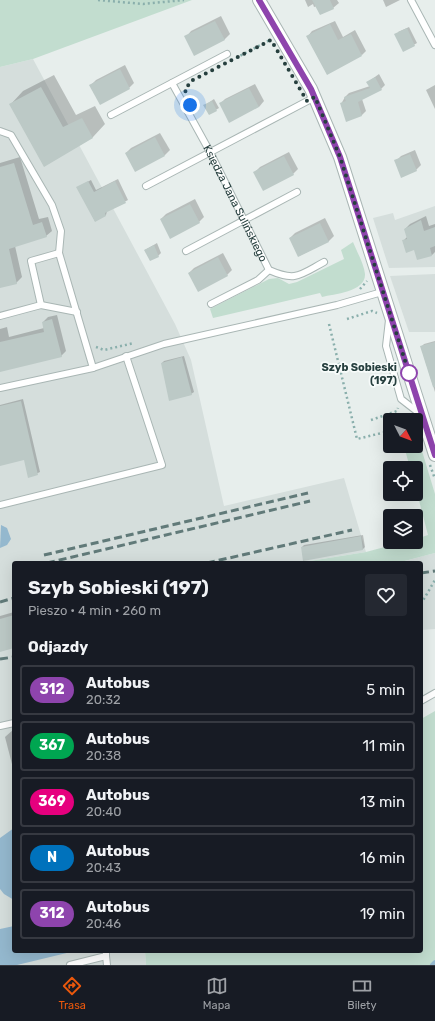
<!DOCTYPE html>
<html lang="pl">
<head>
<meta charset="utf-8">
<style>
	:root { --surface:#171b24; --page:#242831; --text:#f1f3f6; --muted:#9ea1a6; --line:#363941; --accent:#ea580c }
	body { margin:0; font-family:Rubik,sans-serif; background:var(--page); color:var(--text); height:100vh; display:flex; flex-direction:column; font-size:15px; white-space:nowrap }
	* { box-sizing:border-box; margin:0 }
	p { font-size:13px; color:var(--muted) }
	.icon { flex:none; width:22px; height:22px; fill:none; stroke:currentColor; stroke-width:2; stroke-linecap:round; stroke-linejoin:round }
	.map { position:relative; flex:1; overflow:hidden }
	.drawer { position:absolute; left:12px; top:561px; width:411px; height:392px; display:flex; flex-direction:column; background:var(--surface); border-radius:4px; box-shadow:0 4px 16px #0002 }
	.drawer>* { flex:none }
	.badge { padding:0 8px; border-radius:13px; font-size:14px; line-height:26px }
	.needle { width:26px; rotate:132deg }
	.tools { position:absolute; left:383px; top:413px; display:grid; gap:8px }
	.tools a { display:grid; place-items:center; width:40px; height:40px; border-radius:4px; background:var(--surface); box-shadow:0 4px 16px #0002; font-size:20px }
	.you { position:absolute; width:20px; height:20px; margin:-10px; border:3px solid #fff; border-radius:50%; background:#1a73e8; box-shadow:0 0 0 6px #1a73e833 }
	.map>.badge { position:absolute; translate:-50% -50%; box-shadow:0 0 0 2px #fff }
	h2 { padding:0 16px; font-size:15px; line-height:36px }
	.round { display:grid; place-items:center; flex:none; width:42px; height:42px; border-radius:4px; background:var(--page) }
	.overview { display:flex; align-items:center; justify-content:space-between; height:68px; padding:0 16px }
	h1 { font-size:19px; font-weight:700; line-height:30px }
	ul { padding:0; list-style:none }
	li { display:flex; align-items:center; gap:12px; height:50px; margin:0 8px 6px; padding:0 8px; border:2px solid var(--line); border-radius:4px }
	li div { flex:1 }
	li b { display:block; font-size:15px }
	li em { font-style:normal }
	li .badge { min-width:44px; font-weight:700; text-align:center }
	.dock { display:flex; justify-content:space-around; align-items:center; height:56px; border-top:1px solid var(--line); background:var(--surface); font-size:11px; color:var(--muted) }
	.dock a { display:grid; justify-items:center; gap:2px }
	.dock .active { color:var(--accent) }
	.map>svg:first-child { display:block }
	.built { fill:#d5dedc }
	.green { fill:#c2ddcf }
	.water { fill:#94b8ce }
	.shadow { fill:#0003 }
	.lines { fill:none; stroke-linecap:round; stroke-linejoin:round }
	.stream { stroke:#94b8ce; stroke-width:4 }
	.building { fill:#bcc9c6 }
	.service-casing { stroke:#a9b6b4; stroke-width:8 }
	.tertiary-casing { stroke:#a9b6b4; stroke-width:14 }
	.path { stroke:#8aafac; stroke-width:2.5; stroke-dasharray:2 3; stroke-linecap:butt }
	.service { stroke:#fff; stroke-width:6 }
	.tertiary { stroke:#fff; stroke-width:12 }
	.rail { stroke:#617a79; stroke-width:3; stroke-dasharray:8 4; stroke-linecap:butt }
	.line-casing { stroke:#fff; stroke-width:9 }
	.line { stroke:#8e44ad; stroke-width:6 }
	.walk { stroke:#263f3e; stroke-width:4; stroke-dasharray:0 7.2 }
	.stop-dot { fill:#fff; stroke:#8e44ad; stroke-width:2 }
	.labels { text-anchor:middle; stroke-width:3.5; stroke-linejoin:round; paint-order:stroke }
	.street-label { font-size:11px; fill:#263f3e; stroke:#f7fbfa }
	.stop-label { font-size:11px; font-weight:bold; fill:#263f3e; stroke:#f7fbfa; text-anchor:end }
</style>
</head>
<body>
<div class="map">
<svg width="435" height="965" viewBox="0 0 435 965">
	<rect width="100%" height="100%" fill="#e7eeec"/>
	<!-- built -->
	<g class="built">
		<path d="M33 59 175 324 191 360 224 506 344 478 366 552 296 563H14V951H145L146 965H0V67Z"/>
		<path d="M435 206V267L389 268 373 218 393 213 395 220Z"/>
		<path d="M435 274V332H409L390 276Z"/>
		<path d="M435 553V629L421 630V563H397Z"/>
	</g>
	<!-- green -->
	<g class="green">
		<path d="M0 0H192L33 59 0 67Z"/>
		<path d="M353 242C357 252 364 264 365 274 366 292 334 294 322 297L320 293 213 318 210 309 269 279 278 278 289 284 297 282 344 259 341 250Z"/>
		<path d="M416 437 419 441 435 494V553L397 563H297L366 552 403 542H416V539L428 535 416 489V468H410L404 446H416Z"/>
		<path d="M435 711V965H146L145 951H421V719Z"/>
	</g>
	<!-- water -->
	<g class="water">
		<path d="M1 525 7 528 11 539 7 545 0 548Z"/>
		<path d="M14 828V900L4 894 0 889V838Z"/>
		<path d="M14 926V951H75L17 965H0V929Z"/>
	</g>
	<!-- shadow -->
	<g class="shadow">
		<path d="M305 0H337L339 3 333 8 321 14 317 6 314 7 313 4 308 7Z"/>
		<path d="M383 0H400L386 7Z"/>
		<path d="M221 16 230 34 225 39 195 54 186 37 191 31Z"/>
		<path d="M335 21 343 37 355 30 366 51 362 55 308 36 312 31Z"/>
		<path d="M409 27 417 43 403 51 398 32Z"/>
		<path d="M125 65 134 83 129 88 91 85 96 80Z"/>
		<path d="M379 74 385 85 381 89 362 99 366 111 362 115 347 120 341 104 345 97 349 93 370 86 368 82Z"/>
		<path d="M54 75 76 115 95 106 105 124 93 137 44 165 11 104 23 91Z"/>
		<path d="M255 84 264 101 259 107 220 104 225 99Z"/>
		<path d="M435 85V109L426 90Z"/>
		<path d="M214 99 219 108 209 114 205 105Z"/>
		<path d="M160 133 170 150 165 155 126 153 131 148Z"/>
		<path d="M415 150 421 165 416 170 396 161 401 156Z"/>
		<path d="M289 152 298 169 293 174 255 172 260 167Z"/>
		<path d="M20 157 39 219 48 217 52 231 46 236 15 246 22 277 16 283 0 286V163Z"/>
		<path d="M118 179 128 200 107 211 106 215 95 221 78 187 91 180 96 190Z"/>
		<path d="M195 199 204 217 199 222 161 219 166 214Z"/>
		<path d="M426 216 429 226 435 224V252L432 255 415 249 403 241 408 236 405 229 410 224Z"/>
		<path d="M325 218 334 236 329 241 299 256 290 238 295 233Z"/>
		<path d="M157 243 161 253 158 256 145 250Z"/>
		<path d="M223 253 232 270 227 275 189 273 194 268Z"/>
		<path d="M57 315 66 351 61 356 0 365V329L7 327 9 337 44 328 43 322 48 317Z"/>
		<path d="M435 341V392L421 347 424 344Z"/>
		<path d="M184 356 194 392 191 394 162 363 164 361Z"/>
		<path d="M23 399 40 472 29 477 25 459 0 465V405Z"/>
		<path d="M363 535 365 547 363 549 304 559 302 547 304 545Z"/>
		<path d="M14 612V647L0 651V616Z"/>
		<path d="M14 729V772L5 737Z"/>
	</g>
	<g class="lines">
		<!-- stream -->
		<path class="stream" d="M432 965 435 962"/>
	</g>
	<!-- building -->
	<g class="building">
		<path d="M312 0H330L334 9 320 15Z"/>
		<path d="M215 21 225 40 194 56 184 36Z"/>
		<path d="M330 24 338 40 351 34 362 56 327 75 306 36Z"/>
		<path d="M407 28 415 46 403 52 394 34Z"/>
		<path d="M120 69 130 89 100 105 89 85Z"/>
		<path d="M375 77 382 90 358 102 362 116 346 122 340 103 346 101 344 97 370 88 366 82Z"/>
		<path d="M41 87 63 127 82 118 93 138 44 167 9 104Z"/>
		<path d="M249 88 259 107 229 123 219 103Z"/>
		<path d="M212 101 217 111 209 115 203 105Z"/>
		<path d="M155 137 165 156 135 172 125 153Z"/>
		<path d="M410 154 417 171 401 178 394 160Z"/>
		<path d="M284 156 294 175 263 191 253 172Z"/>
		<path d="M14 163 33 225 42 222 47 237 9 249 17 284 0 288V167Z"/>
		<path d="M88 181 94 192 115 181 126 203 105 213 106 216 95 222 76 187Z"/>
		<path d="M190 204 200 223 170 239 160 219Z"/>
		<path d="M421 220 424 231 435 227V246L430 248 432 256 417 260 414 250 406 253 402 240 407 239 404 229Z"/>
		<path d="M320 223 329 242 298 257 289 238Z"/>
		<path d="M154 245 159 257 150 261 144 250Z"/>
		<path d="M218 257 228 276 198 292 188 273Z"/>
		<path d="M52 319 62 357 0 372V342L44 332 42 322Z"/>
		<path d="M435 342V387H433L420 346Z"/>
		<path d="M182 357 192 395 169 401 161 363Z"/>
		<path d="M21 401 38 475 28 478 24 460 0 466V406Z"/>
		<path d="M361 536 363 550 303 561 301 547Z"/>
		<path d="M14 615V648L0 652V619Z"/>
	</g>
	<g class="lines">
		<defs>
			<g id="service">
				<path d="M411 0 435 45"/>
				<path id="s1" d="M172 83 210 152 269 270C296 282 300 275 324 262"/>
				<path d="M111 115 227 54"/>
				<path d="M0 131 11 135 52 205 61 231 59 253 93 368"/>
				<path d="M146 186 315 97"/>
				<path d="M186 251 297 192"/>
				<path d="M211 304 258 280 269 270"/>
				<path d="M41 305 31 261 59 253"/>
				<path d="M0 316 41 305 77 312"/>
				<path d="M389 320 386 346 401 399 419 413"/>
				<path d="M0 388 93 368 164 344 337 305 382 292"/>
				<path d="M0 505 162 465 126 356"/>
				<path d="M421 701 435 693"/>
				<path d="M0 726 14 723"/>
				<path d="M106 956 107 965"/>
				<path d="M70 965 106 956V951"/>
			</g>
			<path id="tertiary" d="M259 0 311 89 340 157 435 455"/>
		</defs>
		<!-- service casing -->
		<use href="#service" class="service-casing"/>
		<!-- tertiary casing -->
		<use href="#tertiary" class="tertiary-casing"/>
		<!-- path -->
		<g class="path">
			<path d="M98 0 143 4 184 0"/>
			<path d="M236 58 270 40"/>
			<path d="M360 289 367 281"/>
			<path d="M347 319 372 311 377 313"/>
			<path d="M329 324 357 439 390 431"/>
			<path d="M96 347 104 350 134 343"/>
			<path d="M371 420 397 411 398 408"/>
			<path d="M430 465 435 479"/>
			<path d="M421 604 435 580"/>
		</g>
		<!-- service -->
		<use href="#service" class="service"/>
		<!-- tertiary -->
		<use href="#tertiary" class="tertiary"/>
		<!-- rail -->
		<g class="rail">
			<path d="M44 555 308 493"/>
			<path d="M47 563 310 501"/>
			<path d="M207 563 352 530"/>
			<path d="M421 573 435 571"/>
			<path d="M0 602 14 598"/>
			<path d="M0 659 14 657"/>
		</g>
	</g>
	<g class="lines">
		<defs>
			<path id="line" d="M259 0 311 89 340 157 435 455"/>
		</defs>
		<!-- line casing -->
		<use href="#line" class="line-casing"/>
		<!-- line -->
		<use href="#line" class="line"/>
		<!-- walk -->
		<path class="walk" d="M190 105 185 90 191 81 271 40 307 101 315 97 340 157 409 373"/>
	</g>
	<!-- markers -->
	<circle class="stop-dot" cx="409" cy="373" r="8"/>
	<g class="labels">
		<!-- street labels -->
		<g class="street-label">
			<text dy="4" stroke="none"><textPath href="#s1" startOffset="136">Księdza Jana Sulińskiego</textPath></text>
		</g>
		<!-- stop labels -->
		<g class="stop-label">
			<text x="397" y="371">Szyb Sobieski<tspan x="397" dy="13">(197)</tspan></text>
		</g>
	</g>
</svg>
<div class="tools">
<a><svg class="needle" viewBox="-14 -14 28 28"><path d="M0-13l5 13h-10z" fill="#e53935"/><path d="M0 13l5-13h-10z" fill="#9ea1a6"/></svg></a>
<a><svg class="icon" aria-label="locate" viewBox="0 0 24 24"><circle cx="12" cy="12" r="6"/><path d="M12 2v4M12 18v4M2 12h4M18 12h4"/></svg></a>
<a><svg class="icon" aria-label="layers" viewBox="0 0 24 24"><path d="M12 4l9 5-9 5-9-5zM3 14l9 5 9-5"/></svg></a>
</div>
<div class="you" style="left:190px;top:105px"></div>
<section class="drawer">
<div class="overview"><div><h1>Szyb Sobieski (197)</h1><p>Pieszo · 4 min · 260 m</p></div><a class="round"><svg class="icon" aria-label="heart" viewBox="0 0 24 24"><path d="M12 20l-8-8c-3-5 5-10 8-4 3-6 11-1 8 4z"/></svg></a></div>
<h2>Odjazdy</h2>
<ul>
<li><span class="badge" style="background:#8e44ad;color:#fff">312</span><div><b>Autobus</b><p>20:32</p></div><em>5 min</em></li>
<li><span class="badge" style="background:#00a651;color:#fff">367</span><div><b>Autobus</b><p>20:38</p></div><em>11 min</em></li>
<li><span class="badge" style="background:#e6007e;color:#fff">369</span><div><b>Autobus</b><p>20:40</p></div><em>13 min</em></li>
<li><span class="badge" style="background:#0072bc;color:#fff">N</span><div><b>Autobus</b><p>20:43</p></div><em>16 min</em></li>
<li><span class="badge" style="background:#8e44ad;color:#fff">312</span><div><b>Autobus</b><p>20:46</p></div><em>19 min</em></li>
</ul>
</section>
</div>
<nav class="dock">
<a class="active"><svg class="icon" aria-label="directions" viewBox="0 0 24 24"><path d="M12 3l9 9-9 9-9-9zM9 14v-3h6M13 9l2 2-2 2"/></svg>Trasa</a>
<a><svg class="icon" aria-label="map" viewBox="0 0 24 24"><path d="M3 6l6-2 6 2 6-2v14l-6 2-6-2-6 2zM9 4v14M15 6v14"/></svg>Mapa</a>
<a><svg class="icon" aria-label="tickets" viewBox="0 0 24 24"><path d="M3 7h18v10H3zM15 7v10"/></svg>Bilety</a>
</nav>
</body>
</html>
